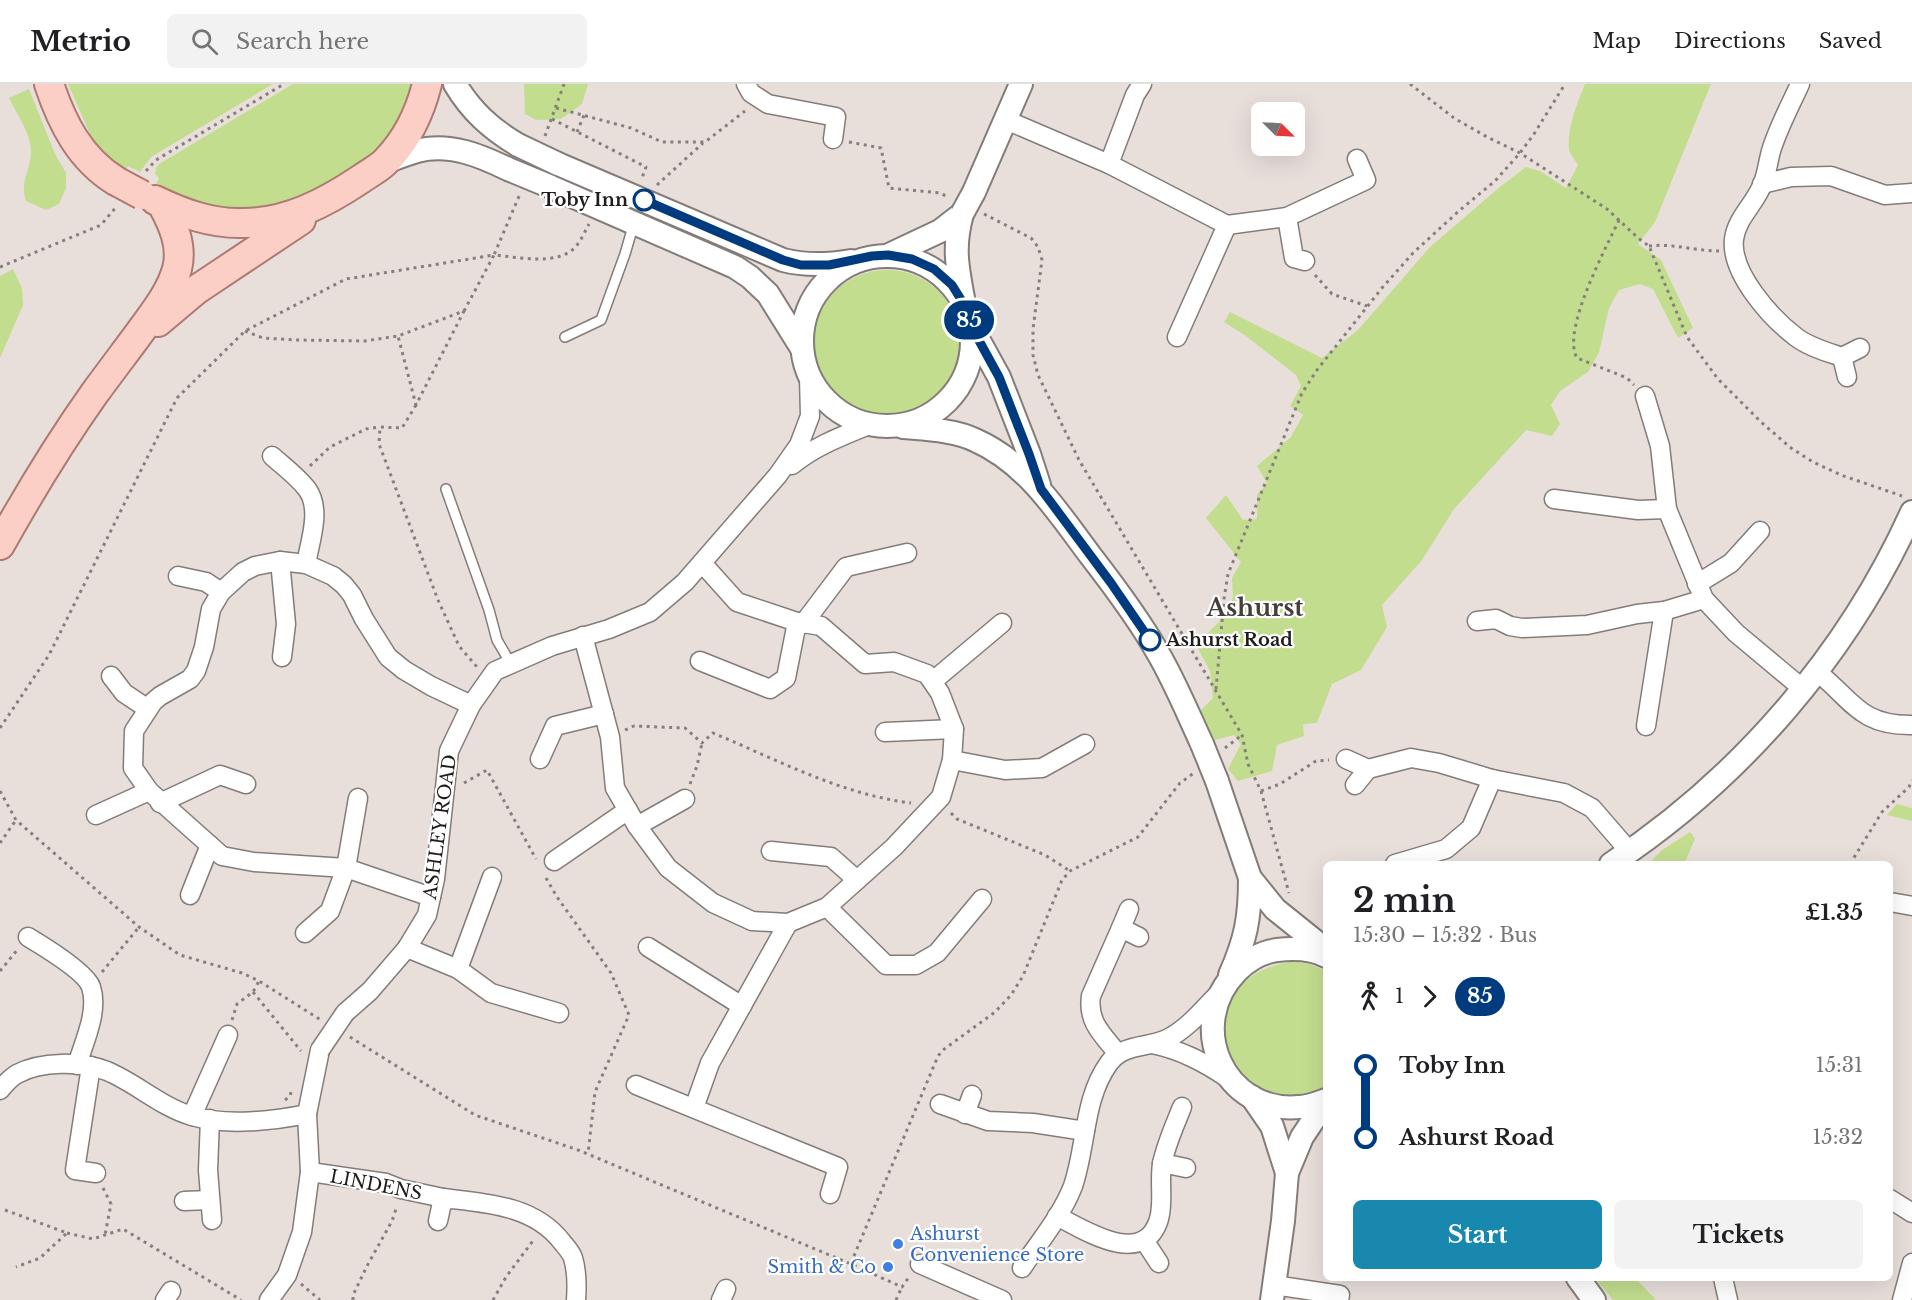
<!DOCTYPE html>
<html lang="en">
<head>
<meta charset="utf-8">
<style>
	:root { --surface:#fff; --page:#f2f2f2; --text:#202124; --muted:#757577; --line:#e0e0e0; --accent:#1988ae }
	body { margin:0; font-family:"Libre Baskerville",serif; background:var(--page); color:var(--text); height:100vh; display:flex; flex-direction:column; font-size:22px; white-space:nowrap }
	* { box-sizing:border-box; margin:0 }
	p { font-size:20px; color:var(--muted) }
	.icon { flex:none; width:33px; height:33px; fill:none; stroke:currentColor; stroke-width:2; stroke-linecap:round; stroke-linejoin:round }
	.map { position:relative; flex:1; overflow:hidden }
	.panel { position:absolute; left:1323px; top:777px; width:570px; height:420px; display:flex; flex-direction:column; background:var(--surface); border-radius:9px; box-shadow:0 6px 24px #0002 }
	.panel>* { flex:none }
	.badge { padding:0 12px; border-radius:20px; font-size:21px; line-height:39px }
	.needle { width:39px; rotate:114deg }
	.fabs { position:absolute; left:1251px; top:18px; display:grid; gap:12px }
	.fabs a { display:grid; place-items:center; width:54px; height:54px; border-radius:9px; background:var(--surface); box-shadow:0 6px 24px #0002; font-size:30px }
	.map>.badge { position:absolute; translate:-50% -50%; box-shadow:0 0 0 3px #fff }
	.legs { display:flex; align-items:center; gap:9px; height:66px; padding:0 30px; font-size:20px }
	.legs p { margin-inline-start:auto }
	.head { display:flex; align-items:center; justify-content:space-between; height:102px; padding:0 30px }
	h1 { font-size:33px; font-weight:700; line-height:45px }
	.primary-button { display:flex; gap:12px; margin-top:auto; padding:12px 30px }
	.primary-button a { flex:1; height:69px; border-radius:9px; background:var(--accent); color:#fff; font-size:24px; font-weight:700; line-height:69px; text-align:center }
	.primary-button a+a { background:var(--page); color:var(--text) }
	ul { padding:0 30px; list-style:none }
	li { display:flex; align-items:center; gap:21px; height:72px; font-size:22px }
	li i { display:grid; place-items:center; width:9px; height:100%; margin:0 8px; background:currentColor }
	li i::after { content:''; width:15px; height:15px; margin:-8px; border:4px solid; border-radius:50%; background:var(--surface) }
	li p { margin-inline-start:auto }
	li:first-child i { background:linear-gradient(#0000 50%,currentColor 0) }
	li:last-child i { background:linear-gradient(currentColor 50%,#0000 0) }
	header { display:flex; align-items:center; gap:36px; box-sizing:border-box; height:84px; padding:0 30px; background:var(--surface); border-bottom:2px solid var(--line) }
	header strong { font-size:28px }
	nav { display:flex; gap:33px; margin-inline-start:auto; font-size:21px }
	.search { width:420px; height:54px; background:var(--page); display:flex; align-items:center; gap:15px; box-sizing:border-box; padding:0 21px; border-radius:9px; color:var(--muted); font-size:22px }
	.map>svg:first-child { display:block }
	.green { fill:#c2dd8e }
	.lines { fill:none; stroke-linecap:round; stroke-linejoin:round }
	.service-casing { stroke:#847c78; stroke-width:12 }
	.minor-casing { stroke:#847c78; stroke-width:21 }
	.tertiary-casing { stroke:#847c78; stroke-width:26 }
	.primary-casing { stroke:#ac7a71; stroke-width:32 }
	.path { stroke:#867f7d; stroke-width:3; stroke-dasharray:3 4.5; stroke-linecap:butt }
	.service { stroke:#fff; stroke-width:9 }
	.minor { stroke:#fff; stroke-width:18 }
	.tertiary { stroke:#fff; stroke-width:22 }
	.primary { stroke:#fbcec6; stroke-width:28 }
	.minor-bridge-casing { stroke:#847c78; stroke-width:21; stroke-linecap:butt }
	.tertiary-bridge-casing { stroke:#847c78; stroke-width:26; stroke-linecap:butt }
	.primary-bridge-casing { stroke:#ac7a71; stroke-width:32; stroke-linecap:butt }
	.minor-bridge { stroke:#fff; stroke-width:18 }
	.tertiary-bridge { stroke:#fff; stroke-width:22 }
	.primary-bridge { stroke:#fbcec6; stroke-width:28 }
	.line-1-casing { stroke:#fff; stroke-width:14 }
	.line-1 { stroke:#003b80; stroke-width:9 }
	.stop-1-dot { fill:#fff; stroke:#003b80; stroke-width:3 }
	.shop-dot { fill:#3f7fe0; stroke:#fff; stroke-width:2 }
	.labels { text-anchor:middle; stroke-width:4.5; stroke-linejoin:round; paint-order:stroke }
	.stop-label { font-size:18px; font-weight:bold; fill:#1f1c1b; stroke:#fff; text-anchor:end }
	.street-label { font-size:18px; fill:#1f1c1b; stroke:#fff }
	.shop-label { font-size:18px; fill:#366cbe; stroke:#fff; text-anchor:start }
	.district-label { font-size:24px; font-weight:bold; fill:#463e3b; stroke:#fff }
</style>
</head>
<body>
<header>
<strong>Metrio</strong>
<div class="search"><svg class="icon" aria-label="search" viewBox="0 0 24 24"><circle cx="10" cy="10" r="6"/><path d="M15 15l6 6"/></svg>Search here</div>
<nav><a>Map</a><a>Directions</a><a>Saved</a></nav>
</header>
<div class="map">
<svg width="1912" height="1216" viewBox="0 0 1912 1216">
	<rect width="100%" height="100%" fill="#e8dfdb"/>
	<!-- green -->
	<g class="green">
		<path d="M68 0H273L151 73 140 88 128 82 124 87 103 70 93 57Z"/>
		<path d="M293 0H419L384 63 316 111 252 130 197 121 155 102 159 94 155 90 156 84 159 80Z"/>
		<path d="M524 0H588L582 20 561 35 536 36 525 30Z"/>
		<path d="M1585 0H1711L1655 138 1638 160 1661 176 1693 244 1678 254 1653 205 1640 200 1619 206 1609 224 1599 268 1588 288 1560 307 1551 321 1560 340 1552 352 1526 346 1454 425 1422 476 1382 521 1387 543 1361 586 1332 600 1317 639 1303 640 1304 652 1277 661 1272 687 1238 697 1228 685 1241 660 1234 651 1215 656 1199 628 1213 614 1210 587 1196 561 1219 538 1233 514 1232 494 1241 478 1206 434 1226 411 1243 436 1257 435V411L1267 399 1257 382 1291 353 1303 331 1290 322 1301 302 1296 291 1246 252 1224 238 1230 228 1322 274 1358 246 1430 163 1501 102 1526 83 1540 87 1566 104 1578 81C1575 76 1570 70 1569 65 1567 44 1577 19 1585 0Z"/>
		<path d="M29 5 55 70 66 89V104L59 120 46 126 26 117C20 98 29 89 31 71 33 52 17 31 9 14Z"/>
		<path d="M13 185 22 204 23 221 0 274V192Z"/>
		<circle cx="887" cy="260" r="74"/>
		<path d="M1897 720 1912 724V737L1887 731Z"/>
		<path d="M1690 748 1695 755 1684 780H1648L1662 766Z"/>
		<path d="M1290 878 1307 879 1326 887V1003C1223 1049 1178 895 1290 878Z"/>
		<path d="M1595 1194H1635L1656 1216H1613Z"/>
	</g>
	<g class="lines">
		<defs>
			<g id="service">
				<path d="M565 253 601 236 625 170 634 139"/>
				<path d="M446 405 489 526 497 556 511 580"/>
			</g>
			<g id="minor">
				<path d="M746 0 751 9 768 20 836 33 833 55"/>
				<path d="M1800 0C1790 22 1778 44 1771 67 1768 78 1767 89 1763 99 1756 119 1737 133 1734 155 1730 189 1771 234 1796 253 1809 263 1827 268 1842 273"/>
				<path d="M1006 36 1109 80 1227 141 1287 133 1366 96 1357 75"/>
				<path d="M1109 80 1135 11 1142 0"/>
				<path d="M1762 100 1791 93 1831 92 1885 111 1912 109"/>
				<path d="M1287 133 1294 174 1305 177"/>
				<path d="M1177 253 1227 141"/>
				<path d="M1847 293 1842 273 1860 264"/>
				<path d="M1645 312 1660 362 1667 425 1704 515 1736 549 1803 605"/>
				<path d="M272 372C283 382 297 392 307 405 322 425 310 457 306 480"/>
				<path d="M792 381C815 362 842 352 869 341"/>
				<path d="M1554 415 1638 426 1667 425"/>
				<path d="M280 477 286 540 282 573"/>
				<path d="M178 492 206 498 221 508"/>
				<path d="M1697 500 1731 479 1760 447"/>
				<path d="M1477 537 1496 535 1510 542 1522 544 1587 541 1637 530 1664 527 1704 515"/>
				<path d="M803 540 846 483 907 469"/>
				<path d="M583 552 610 653 615 704 637 742 668 784 713 819 752 837 788 839 827 823 894 763 941 713 952 676 954 645 940 609 927 590 894 578 865 580 821 542 797 538 737 518 702 479"/>
				<path d="M700 577 770 605 786 594 797 538"/>
				<path d="M1816 587C1852 615 1859 642 1912 641"/>
				<path d="M111 592 124 609 148 625"/>
				<path d="M933 597 1002 539"/>
				<path d="M1646 642 1664 527"/>
				<path d="M885 648 954 645"/>
				<path d="M540 675 555 642 604 630"/>
				<path d="M1346 675 1368 685 1355 701"/>
				<path d="M952 676 1005 686 1042 684 1085 660"/>
				<path d="M1368 685 1411 674 1439 679 1492 695 1564 709 1592 724 1630 768"/>
				<path d="M160 719 220 691 246 700"/>
				<path d="M96 731 149 707"/>
				<path d="M637 742 685 715"/>
				<path d="M771 767 831 773 857 796"/>
				<path d="M554 777 628 726"/>
				<path d="M1395 780 1446 765 1471 744 1492 695"/>
				<path d="M190 811 210 761"/>
				<path d="M431 813 346 784 254 778 222 772 149 707 133 684 134 647 153 618 160 612 190 595 196 587 204 563 211 525 221 508 243 488 255 482 280 477 306 480 333 492 344 501 352 511 364 535 388 573 404 586 431 602 471 621"/>
				<path d="M1890 818 1912 822"/>
				<path d="M827 823 886 881H916L937 869 982 815"/>
				<path d="M1129 825 1121 844 1139 853"/>
				<path d="M305 849 330 827 346 784 358 714"/>
				<path d="M28 853C43 862 86 888 91 903 99 927 84 958 77 981"/>
				<path d="M648 863 742 922"/>
				<path d="M407 864 458 885 491 909 559 929"/>
				<path d="M458 885 492 793"/>
				<path d="M345 929 370 907 407 864 427 831 435 795 449 667 471 621 495 587 552 562 609 545 650 528 685 498 778 391 799 361 810 332 809 293"/>
				<path d="M1152 960C1181 966 1204 978 1229 995"/>
				<path d="M1118 970C1103 951 1087 938 1091 912L1121 844"/>
				<path d="M91 982 75 1086 96 1089"/>
				<path d="M636 1001 838 1083 830 1110"/>
				<path d="M0 1006C5 1000 10 994 17 990 41 977 81 977 107 987 136 999 161 1023 192 1032 226 1042 273 1037 307 1030"/>
				<path d="M940 1020 988 1037 1033 1039 1085 1047"/>
				<path d="M694 1024 710 979 788 839"/>
				<path d="M965 1030 972 1011"/>
				<path d="M192 1032 228 951"/>
				<path d="M210 1035 208 1086 212 1136"/>
				<path d="M1162 1079 1186 1084"/>
				<path d="M310 1088 386 1099 401 1105 443 1114"/>
				<path d="M1890 1115 1912 1129"/>
				<path d="M184 1117 210 1116"/>
				<path d="M1057 1132C1084 1146 1144 1185 1159 1135 1164 1117 1159 1098 1162 1080 1166 1060 1175 1041 1182 1023"/>
				<path d="M438 1137 443 1114C485 1119 534 1121 562 1158 566 1163 571 1168 573 1174 577 1187 577 1202 576 1216"/>
				<path d="M1144 1156 1159 1179"/>
				<path d="M920 1180 1002 1216"/>
				<path d="M1022 1184C1039 1158 1062 1131 1073 1102 1087 1061 1083 1015 1109 979 1124 959 1148 964 1167 955 1189 944 1205 923 1222 906"/>
				<path d="M1723 1194 1728 1216"/>
				<path d="M1274 1201 1340 1211 1339 1216"/>
				<path d="M165 1216 171 1207"/>
				<path d="M269 1216 287 1191 302 1148 310 1088 307 1030 320 966"/>
				<path d="M721 1216 726 1205"/>
				<path d="M1902 1216 1912 1179"/>
			</g>
			<g id="tertiary">
				<path d="M455 0C471 27 491 45 518 61"/>
				<path d="M386 78C396 74 407 70 417 67 449 58 481 72 508 85"/>
				<path d="M558 80 783 176C806 182 827 181 851 177"/>
				<path d="M549 102 735 183 750 193 768 210 801 263"/>
				<path d="M974 108 1021 0"/>
				<path d="M962 130C953 162 957 182 963 214"/>
				<path d="M889 171 940 147 962 130"/>
				<circle cx="887" cy="257" r="85"/>
				<path d="M972 244 999 293 1029 370 1039 401"/>
				<path d="M903 343C925 345 955 346 975 356 1027 379 1057 427 1090 471 1114 502 1139 535 1158 569 1175 598 1188 630 1202 660"/>
				<path d="M1217 697 1250 794 1275 825 1326 866"/>
				<path d="M1611 780C1741 694 1848 570 1912 428"/>
				<path d="M1326 872C1311 864 1294 864 1277 866 1262 868 1248 876 1237 887 1184 941 1224 1030 1299 1023 1308 1023 1318 1019 1326 1016"/>
				<path d="M1230 891C1246 855 1250 834 1250 794"/>
				<path d="M1252 1013 1272 1042 1287 1089"/>
				<path d="M1578 1194 1594 1216"/>
				<path d="M1272 1216 1283 1137 1287 1089 1302 1053 1326 1017"/>
			</g>
			<g id="primary">
				<path d="M49 0C62 39 80 75 116 97"/>
				<path d="M155 116C182 129 211 140 243 139 287 139 325 119 361 95 369 89 380 84 387 76 407 55 420 28 427 0"/>
				<path d="M158 238 196 206 301 136"/>
				<path d="M0 461C29 409 60 358 94 310 110 288 127 266 143 244 156 226 171 207 177 185 183 162 173 140 162 120"/>
			</g>
		</defs>
		<!-- service casing -->
		<use href="#service" class="service-casing"/>
		<!-- minor casing -->
		<use href="#minor" class="minor-casing"/>
		<!-- tertiary casing -->
		<use href="#tertiary" class="tertiary-casing"/>
		<!-- primary casing -->
		<use href="#primary" class="primary-casing"/>
		<!-- path -->
		<g class="path">
			<path d="M1410 0 1454 34 1487 53 1520 69 1607 125 1638 154 1649 162 1687 253 1718 295 1761 338 1791 364 1813 378 1841 391 1902 412"/>
			<path d="M556 24 631 44 662 58H705L745 27"/>
			<path d="M552 35 646 83 642 94"/>
			<path d="M577 48 584 31"/>
			<path d="M545 52 564 0"/>
			<path d="M849 58 881 64 889 104 940 109 948 113"/>
			<path d="M146 87 156 76 284 0"/>
			<path d="M657 101 703 59"/>
			<path d="M984 130 1031 154 1038 163 1042 176 1033 245V271L1038 291 1079 376 1242 651 1248 680 1261 707 1289 809"/>
			<path d="M1619 136C1606 164 1561 247 1577 274L1627 294 1634 301"/>
			<path d="M1649 162C1673 159 1695 167 1719 167"/>
			<path d="M0 183 101 141 117 122"/>
			<path d="M1315 191 1332 210 1367 222"/>
			<path d="M464 227 494 171C518 173 560 183 577 161 582 155 585 147 589 140"/>
			<path d="M245 247 263 254 296 256 365 257 398 252 464 227 416 321 398 252"/>
			<path d="M416 321 402 344 380 343 379 360 438 516 459 562 477 583"/>
			<path d="M310 382 330 363 366 345 380 343"/>
			<path d="M1216 605 1224 515 1228 490 1302 309 1317 286 1382 204 1413 169 1460 126 1495 97 1520 69 1534 50 1565 0"/>
			<path d="M0 644 49 571 177 314 245 247 346 195 494 171 520 110"/>
			<path d="M625 646 634 642 685 644 702 659 713 649C778 676 840 710 911 719"/>
			<path d="M1225 664 1242 651"/>
			<path d="M464 699 487 686 536 775"/>
			<path d="M690 700 697 682 702 659"/>
			<path d="M0 707 16 736 139 843 180 871 242 889 259 897 321 936"/>
			<path d="M1261 707 1280 700 1316 677 1329 676"/>
			<path d="M951 729 957 735 1045 771 1070 787"/>
			<path d="M0 759 16 736"/>
			<path d="M1850 780 1882 728 1909 703 1912 696"/>
			<path d="M546 794 557 813 611 889 629 931 595 1008 588 1070"/>
			<path d="M0 887 18 865"/>
			<path d="M102 888 139 843"/>
			<path d="M253 908 301 967"/>
			<path d="M232 936 237 920 253 908 259 897"/>
			<path d="M350 953 475 1031 578 1066 851 1180 902 1203 909 1193"/>
			<path d="M285 1016 290 1012 292 1004"/>
			<path d="M103 1104 111 1120 105 1151"/>
			<path d="M5 1126 67 1149 40 1174 16 1183"/>
			<path d="M67 1149 93 1155 123 1145 241 1216"/>
			<path d="M851 1179 938 972 943 966 995 928 1011 911 1023 892 1062 796 1070 787 1138 753 1180 699 1194 689"/>
			<path d="M301 1200 320 1216"/>
			<path d="M353 1216V1211L367 1182 392 1137 397 1122"/>
			<path d="M493 1216 506 1193 535 1154"/>
			<path d="M896 1216 902 1203"/>
		</g>
		<!-- service -->
		<use href="#service" class="service"/>
		<!-- minor -->
		<use href="#minor" class="minor"/>
		<!-- tertiary -->
		<use href="#tertiary" class="tertiary"/>
		<!-- primary -->
		<use href="#primary" class="primary"/>
		<defs>
			<path id="minor-bridge" d="M320 966 345 929"/>
			<g id="tertiary-bridge">
				<path d="M518 61 558 80"/>
				<path d="M508 85 549 102"/>
				<path d="M962 130 974 108"/>
				<path d="M1202 660 1217 697"/>
			</g>
			<path id="primary-bridge" d="M116 97 142 111"/>
		</defs>
		<!-- minor-bridge casing -->
		<use href="#minor-bridge" class="minor-bridge-casing"/>
		<!-- tertiary-bridge casing -->
		<use href="#tertiary-bridge" class="tertiary-bridge-casing"/>
		<!-- primary-bridge casing -->
		<use href="#primary-bridge" class="primary-bridge-casing"/>
		<!-- minor-bridge -->
		<use href="#minor-bridge" class="minor-bridge"/>
		<!-- tertiary-bridge -->
		<use href="#tertiary-bridge" class="tertiary-bridge"/>
		<!-- primary-bridge -->
		<use href="#primary-bridge" class="primary-bridge"/>
	</g>
	<g class="lines">
		<defs>
			<path id="line-1" d="M644 116 783 176 801 181H829L872 172 888 171 912 175 934 185 952 201 965 222 971 242 999 293 1029 370 1041 405 1111 499 1150 556"/>
		</defs>
		<!-- line-1 casing -->
		<use href="#line-1" class="line-1-casing"/>
		<!-- line-1 -->
		<use href="#line-1" class="line-1"/>
	</g>
	<!-- markers -->
	<g class="stop-1-dot">
		<circle cx="644" cy="116" r="10"/>
		<circle cx="1150" cy="556" r="10"/>
	</g>
	<g class="shop-dot">
		<circle cx="898" cy="1160" r="6"/>
		<circle cx="888" cy="1183" r="6"/>
	</g>
	<g class="labels">
		<!-- stop labels -->
		<g class="stop-label">
			<text x="628" y="122">Toby Inn</text>
			<text x="1166" y="562" text-anchor="start">Ashurst Road</text>
		</g>
		<!-- street labels -->
		<g class="street-label">
			<text transform="translate(440 743) rotate(-82)" y="6">ASHLEY ROAD</text>
			<text transform="translate(376 1101) rotate(11)" y="6">LINDENS</text>
		</g>
		<!-- shop labels -->
		<g class="shop-label">
			<text x="910" y="1156">Ashurst<tspan x="910" dy="21">Convenience Store</tspan></text>
			<text x="876" y="1189" text-anchor="end">Smith &amp; Co</text>
		</g>
		<!-- district labels -->
		<g class="district-label">
			<text x="1255" y="532">Ashurst</text>
		</g>
	</g>
</svg>
<div class="fabs">
<a><svg class="needle" viewBox="-14 -14 28 28"><path d="M0-13l5 13h-10z" fill="#e53935"/><path d="M0 13l5-13h-10z" fill="#757577"/></svg></a>
</div>
<b class="badge" style="left:969px;top:236px;background:#003b80;color:#fff">85</b>
<section class="panel">
<div class="head"><div><h1>2 min</h1><p>15:30 – 15:32 · Bus</p></div><b>£1.35</b></div>
<div class="legs"><svg class="icon" aria-label="walk" viewBox="0 0 24 24"><circle cx="13" cy="4" r="2"/><path d="M13 8l-2 6 4 7M11 14l-3 7M7 12l3-4h3l4 4"/></svg>1<svg class="icon" aria-label="forward" viewBox="0 0 24 24"><path d="M9 5l7 7-7 7"/></svg><b class="badge" style="background:#003b80;color:#fff">85</b></div>
<ul>
<li><i style="color:#003b80"></i><b>Toby Inn</b><p>15:31</p></li>
<li><i style="color:#003b80"></i><b>Ashurst Road</b><p>15:32</p></li>
</ul>
<div class="primary-button"><a>Start</a><a>Tickets</a></div>
</section>
</div>
</body>
</html>
